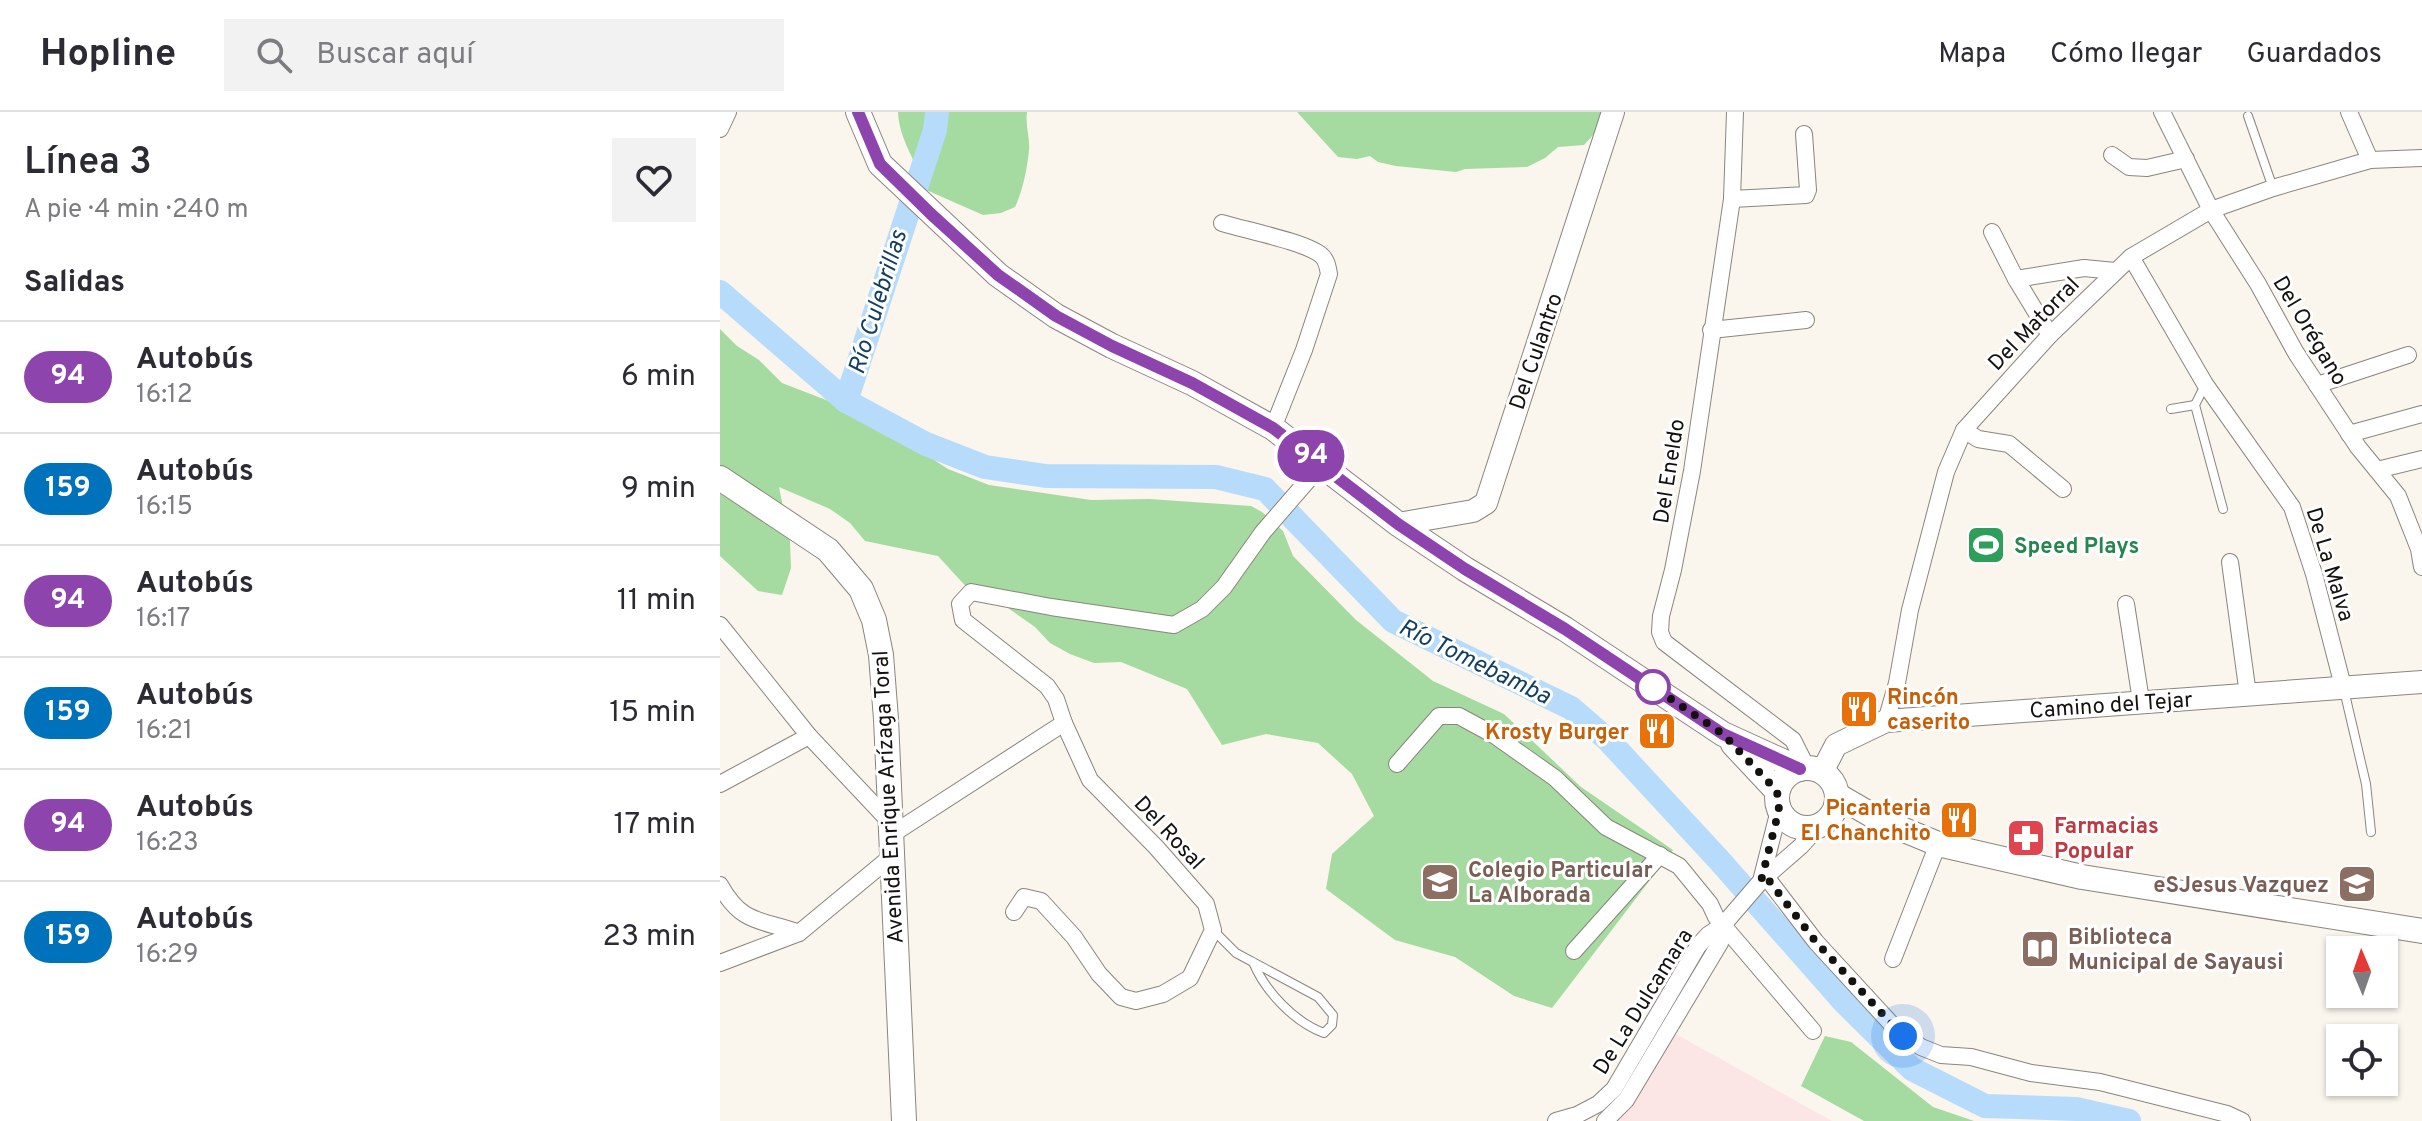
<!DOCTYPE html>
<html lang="es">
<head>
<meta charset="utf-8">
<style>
	:root { --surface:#fff; --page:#f2f2f3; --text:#2b2b33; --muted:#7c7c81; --line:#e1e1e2 }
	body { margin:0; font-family:Overpass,sans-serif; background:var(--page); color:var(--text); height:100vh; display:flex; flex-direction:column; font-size:30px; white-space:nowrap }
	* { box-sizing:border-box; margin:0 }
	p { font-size:26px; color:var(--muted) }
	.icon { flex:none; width:44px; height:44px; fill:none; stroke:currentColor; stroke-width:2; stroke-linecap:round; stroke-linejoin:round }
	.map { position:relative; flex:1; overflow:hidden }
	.panel { display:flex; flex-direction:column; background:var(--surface); width:720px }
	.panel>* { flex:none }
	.badge { padding:0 16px; border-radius:26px; font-size:28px; line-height:52px }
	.needle { width:52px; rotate:358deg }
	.controls { position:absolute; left:1606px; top:824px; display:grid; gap:16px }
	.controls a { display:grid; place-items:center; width:72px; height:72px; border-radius:0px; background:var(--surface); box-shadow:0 2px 6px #0004; font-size:40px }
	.you { position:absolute; width:40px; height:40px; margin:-20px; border:6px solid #fff; border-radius:50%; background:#1a73e8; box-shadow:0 0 0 12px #1a73e833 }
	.map>.badge { position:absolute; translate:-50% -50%; box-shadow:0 0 0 4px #fff }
	h2 { padding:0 24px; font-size:30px; line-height:72px }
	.round { display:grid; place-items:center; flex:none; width:84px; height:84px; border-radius:0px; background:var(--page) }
	.overview { display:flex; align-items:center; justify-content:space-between; height:136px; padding:0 24px }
	h1 { font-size:38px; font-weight:600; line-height:60px }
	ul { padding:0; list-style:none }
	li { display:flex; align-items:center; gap:24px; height:112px; padding:0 24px; border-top:2px solid var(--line) }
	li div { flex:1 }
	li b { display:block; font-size:30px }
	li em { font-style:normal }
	li .badge { min-width:88px; font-weight:700; text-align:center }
	header { display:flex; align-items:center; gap:48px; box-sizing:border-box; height:112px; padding:0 40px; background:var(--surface); border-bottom:2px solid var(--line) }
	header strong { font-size:38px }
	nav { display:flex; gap:44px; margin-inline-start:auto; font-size:28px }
	.search { width:560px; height:72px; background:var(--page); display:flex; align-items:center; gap:20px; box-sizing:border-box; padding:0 28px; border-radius:0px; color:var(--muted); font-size:30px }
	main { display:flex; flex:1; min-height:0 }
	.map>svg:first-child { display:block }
	.education { fill:#fce6e5 }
	.green { fill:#a5daa0 }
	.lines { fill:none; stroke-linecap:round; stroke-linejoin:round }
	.river { stroke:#b7dbfb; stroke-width:24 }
	.lane-casing { stroke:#8a857e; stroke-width:10 }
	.street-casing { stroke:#8a857e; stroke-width:18 }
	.secondary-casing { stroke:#8a857e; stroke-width:24 }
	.primary-casing { stroke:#8a857e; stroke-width:26 }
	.lane { stroke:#fff; stroke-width:8 }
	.street { stroke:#fff; stroke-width:16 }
	.secondary { stroke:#fff; stroke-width:22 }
	.primary { stroke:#fff; stroke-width:24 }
	.line-casing { stroke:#fff; stroke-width:18 }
	.line { stroke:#8e44ad; stroke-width:12 }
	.walk { stroke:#13120f; stroke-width:8; stroke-dasharray:0 14.4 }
	.stop-dot { fill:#fff; stroke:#8e44ad; stroke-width:4 }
	.labels { text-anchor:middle; stroke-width:6; stroke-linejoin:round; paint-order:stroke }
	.street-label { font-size:22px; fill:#13120f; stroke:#fff }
	.leisure-label { font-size:22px; font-weight:bold; fill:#27864d; stroke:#fff; text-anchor:start }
	.food-label { font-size:22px; font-weight:bold; fill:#c56008; stroke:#fff; text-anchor:end }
	.health-label { font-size:22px; font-weight:bold; fill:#be3a42; stroke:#fff; text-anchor:start }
	.education-label { font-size:22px; font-weight:bold; fill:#785e54; stroke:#fff; text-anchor:start }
	.water-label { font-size:24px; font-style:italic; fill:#123f61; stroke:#fff }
</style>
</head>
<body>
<header>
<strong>Hopline</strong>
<div class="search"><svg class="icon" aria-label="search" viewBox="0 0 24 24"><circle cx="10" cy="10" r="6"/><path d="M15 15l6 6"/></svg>Buscar aquí</div>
<nav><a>Mapa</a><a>Cómo llegar</a><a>Guardados</a></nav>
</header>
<main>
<section class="panel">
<div class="overview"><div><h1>Línea 3</h1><p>A pie · 4 min · 240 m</p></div><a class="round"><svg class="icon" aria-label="heart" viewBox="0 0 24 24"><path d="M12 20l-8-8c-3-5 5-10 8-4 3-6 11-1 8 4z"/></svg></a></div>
<h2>Salidas</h2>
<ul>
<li><span class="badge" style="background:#8e44ad;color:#fff">94</span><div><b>Autobús</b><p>16:12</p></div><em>6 min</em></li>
<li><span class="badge" style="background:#0072bc;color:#fff">159</span><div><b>Autobús</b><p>16:15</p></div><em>9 min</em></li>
<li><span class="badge" style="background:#8e44ad;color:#fff">94</span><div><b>Autobús</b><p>16:17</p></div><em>11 min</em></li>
<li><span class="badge" style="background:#0072bc;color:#fff">159</span><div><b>Autobús</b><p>16:21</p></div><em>15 min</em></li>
<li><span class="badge" style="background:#8e44ad;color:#fff">94</span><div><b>Autobús</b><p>16:23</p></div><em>17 min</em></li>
<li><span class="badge" style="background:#0072bc;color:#fff">159</span><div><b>Autobús</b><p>16:29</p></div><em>23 min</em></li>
</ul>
</section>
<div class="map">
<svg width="1702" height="1009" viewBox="0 0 1702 1009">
	<rect width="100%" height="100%" fill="#faf5ed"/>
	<!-- education -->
	<path class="education" d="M954 921 1112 1009H890Z"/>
	<!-- green -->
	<g class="green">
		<path d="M178 0H307C305 13 310 25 309 38 307 57 303 78 295 95L281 101 263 103 204 77C198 50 179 29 178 0Z"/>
		<path d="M577 0H881C882 15 874 22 864 33L838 35 825 46 807 55 745 57 736 60 676 54 658 50 650 44 637 47 618 45Z"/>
		<path d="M0 217 17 234 39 248 62 271 145 303 228 357 269 373 371 388 429 387 531 394 542 400 563 419 573 444 636 508 713 569 784 602 861 675 953 738 832 896 794 884 735 845 675 828 606 777 612 742 654 704 632 662 598 631 546 622 502 633 467 577 401 550 374 551 350 542 330 531 315 515 268 482 251 480 218 444 145 429 130 411 110 397 59 375 70 430 71 456 62 483 38 479 0 444Z"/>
		<path d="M1105 924 1131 930 1213 995 1254 1009H1144L1081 974Z"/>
	</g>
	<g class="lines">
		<!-- river -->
		<g class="river">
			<path d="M0 180 126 289 206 332 265 355 326 364 496 365 545 377 673 509 851 596 888 628 999 748 1125 891 1192 957 1265 994 1356 997 1409 1009"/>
			<path d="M126 289 215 18 217 0"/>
		</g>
		<defs>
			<g id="lane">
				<path d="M1528 4 1553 76"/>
				<path d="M1485 273 1475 293 1503 397"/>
				<path d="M1451 297 1475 293"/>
				<path d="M1624 578 1646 672 1651 720"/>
				<path d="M493 818 516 841 598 885 613 903 612 913 604 921C574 910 545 879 533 850"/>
			</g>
			<g id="street">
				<path d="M1015 0 1012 87 972 359 953 458 941 504 940 520 944 530 1073 628 1087 656"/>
				<path d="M1442 0 1491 98 1538 172 1576 241 1638 335 1678 384 1699 437 1702 455"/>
				<path d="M1629 0 1650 48"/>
				<path d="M0 17 8 0"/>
				<path d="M1392 43 1409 55 1427 56 1466 47"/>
				<path d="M1012 87 1086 83 1088 78 1084 22"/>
				<path d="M502 111C524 118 587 130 602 144 607 149 608 156 609 162L584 238 553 316"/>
				<path d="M1272 120 1296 167"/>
				<path d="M1411 145 1485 272 1572 395 1594 462 1624 578"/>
				<path d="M991 218 1086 208"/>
				<path d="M1330 223 1296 167 1364 156 1395 159"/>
				<path d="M1597 273 1688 243"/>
				<path d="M1244 318 1258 327 1289 332 1343 377"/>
				<path d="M1629 322 1702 302"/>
				<path d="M1657 358 1702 347"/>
				<path d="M1510 450 1528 583"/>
				<path d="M1406 492 1421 589"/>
				<path d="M0 513 89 624 171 711"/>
				<path d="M1166 609 1177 571 1190 498 1226 360 1244 318 1330 223 1411 145 1491 98 1553 76 1650 48 1702 46"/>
				<path d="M677 652 719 604H739L774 623 835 666 886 715 959 754 990 792 996 805 1093 919"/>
				<path d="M0 672 89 624"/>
				<path d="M171 723 344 611 336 587 327 574 243 508 240 492 251 480 331 495 454 513 482 497 504 475 543 420 602 352"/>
				<path d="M1047 766 1096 830 1176 917 1201 935 1221 943 1251 945 1311 961 1380 970 1507 1002 1522 1009"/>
				<path d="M1041 769 1059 698"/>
				<path d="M0 773C22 813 41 807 79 821"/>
				<path d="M294 800 304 785 321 789 354 825 379 862 401 885 416 889 443 882 470 866 493 818 486 792 436 735 370 668 344 611"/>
				<path d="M854 839 940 743"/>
				<path d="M1173 847 1218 732"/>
				<path d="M0 851 79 821 172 744"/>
				<path d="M836 1009 857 1003 878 992 894 977 978 834 988 823 1003 813 1041 769 1081 734 1101 712"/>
				<path d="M885 1009 906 988 1000 831 1003 813"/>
			</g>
			<g id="secondary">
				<path d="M678 412 753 399 766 391 893 0"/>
				<path d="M1102 660 1116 633 1166 609 1702 570"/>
			</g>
			<g id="primary">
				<path d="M138 0 160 52 278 163 336 204 392 234 472 271 553 316 678 412 745 457 845 517 1003 622 1080 657"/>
				<path d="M0 366 108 438 141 477 154 508 161 543 166 607 184 1009"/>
				<path d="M1013 632 1057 679"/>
				<circle cx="1087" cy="686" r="30"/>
				<path d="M1117 683 1160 708 1218 732 1362 765 1702 819"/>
			</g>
		</defs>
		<!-- lane casing -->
		<use href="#lane" class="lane-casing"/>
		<!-- street casing -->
		<use href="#street" class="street-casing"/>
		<!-- secondary casing -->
		<use href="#secondary" class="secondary-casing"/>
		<!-- primary casing -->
		<use href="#primary" class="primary-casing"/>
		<!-- lane -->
		<use href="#lane" class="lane"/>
		<!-- street -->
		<use href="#street" class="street"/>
		<!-- secondary -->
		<use href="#secondary" class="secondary"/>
		<!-- primary -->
		<use href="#primary" class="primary"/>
	</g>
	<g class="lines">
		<defs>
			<path id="line" d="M138 0 160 52 211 102 278 163 298 177 336 204 392 234 472 271 553 316 678 412 745 457 845 517 1003 622 1080 657"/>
		</defs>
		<!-- line casing -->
		<use href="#line" class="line-casing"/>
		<!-- line -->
		<use href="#line" class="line"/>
		<!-- walk -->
		<path class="walk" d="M933 575 924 569 1003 622 1057 679 1059 698 1041 769 1047 766 1096 830 1183 924"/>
	</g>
	<!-- icons -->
	<defs>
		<symbol id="stadium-square" viewBox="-11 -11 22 22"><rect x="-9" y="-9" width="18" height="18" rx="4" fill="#2e9e5b" stroke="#fff"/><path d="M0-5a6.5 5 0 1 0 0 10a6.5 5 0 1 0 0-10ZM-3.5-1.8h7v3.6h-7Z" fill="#fff"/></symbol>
		<symbol id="restaurant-square" viewBox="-11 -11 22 22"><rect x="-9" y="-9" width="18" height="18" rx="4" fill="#e8710a" stroke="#fff"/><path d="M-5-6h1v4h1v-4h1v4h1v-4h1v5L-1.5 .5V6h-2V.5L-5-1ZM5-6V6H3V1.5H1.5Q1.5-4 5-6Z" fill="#fff"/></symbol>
		<symbol id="pharmacy-square" viewBox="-11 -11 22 22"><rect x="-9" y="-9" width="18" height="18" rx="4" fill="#e0444e" stroke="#fff"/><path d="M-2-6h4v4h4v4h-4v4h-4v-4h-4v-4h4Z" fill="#fff"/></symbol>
		<symbol id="school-square" viewBox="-11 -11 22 22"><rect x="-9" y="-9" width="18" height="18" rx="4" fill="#8d6e63" stroke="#fff"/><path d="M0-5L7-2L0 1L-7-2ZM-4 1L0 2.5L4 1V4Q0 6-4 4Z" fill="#fff"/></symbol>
		<symbol id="library-square" viewBox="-11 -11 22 22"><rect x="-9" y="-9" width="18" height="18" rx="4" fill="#8d6e63" stroke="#fff"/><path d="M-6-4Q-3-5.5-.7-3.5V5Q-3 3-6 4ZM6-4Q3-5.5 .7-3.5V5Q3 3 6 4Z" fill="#fff"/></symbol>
	</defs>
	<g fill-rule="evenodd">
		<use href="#stadium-square" x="1244" y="411" width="44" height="44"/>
		<use href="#restaurant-square" x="1117" y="575" width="44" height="44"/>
		<use href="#restaurant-square" x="915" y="597" width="44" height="44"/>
		<use href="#restaurant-square" x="1217" y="686" width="44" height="44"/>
		<use href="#pharmacy-square" x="1284" y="704" width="44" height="44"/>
		<use href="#school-square" x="698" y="748" width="44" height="44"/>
		<use href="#school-square" x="1615" y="750" width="44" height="44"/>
		<use href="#library-square" x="1298" y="815" width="44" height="44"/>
	</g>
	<!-- markers -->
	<circle class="stop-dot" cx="933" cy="575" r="16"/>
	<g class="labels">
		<!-- street labels -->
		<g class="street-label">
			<text transform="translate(1313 211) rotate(-46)" y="8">Del Matorral</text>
			<text transform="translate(1591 218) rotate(59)" y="8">Del Orégano</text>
			<text transform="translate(815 239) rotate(-71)" y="8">Del Culantro</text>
			<text transform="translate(948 359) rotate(-81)" y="8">Del Eneldo</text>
			<text transform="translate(1611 452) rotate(73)" y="8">De La Malva</text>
			<text transform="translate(1391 592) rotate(-4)" y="8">Camino del Tejar</text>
			<text transform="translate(167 685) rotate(-93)" y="8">Avenida Enrique Arízaga Toral</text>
			<text transform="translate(450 720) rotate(47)" y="8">Del Rosal</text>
			<text transform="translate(922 889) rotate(-58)" y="8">De La Dulcamara</text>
		</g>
		<!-- leisure labels -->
		<g class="leisure-label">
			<text x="1294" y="441">Speed Plays</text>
		</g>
		<!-- food labels -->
		<g class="food-label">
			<text x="1167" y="592" text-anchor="start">Rincón<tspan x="1167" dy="25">caserito</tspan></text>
			<text x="909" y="627">Krosty Burger</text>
			<text x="1211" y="703">Picanteria<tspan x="1211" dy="25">El Chanchito</tspan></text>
		</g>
		<!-- health labels -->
		<g class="health-label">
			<text x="1334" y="721">Farmacias<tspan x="1334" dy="25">Popular</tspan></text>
		</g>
		<!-- education labels -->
		<g class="education-label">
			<text x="748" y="765">Colegio Particular<tspan x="748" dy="25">La Alborada</tspan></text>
			<text x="1609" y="780" text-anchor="end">eSJesus Vazquez</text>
			<text x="1348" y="832">Biblioteca<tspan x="1348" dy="25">Municipal de Sayausi</tspan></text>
		</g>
		<!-- water labels -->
		<g class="water-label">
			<text transform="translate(157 190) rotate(-73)" y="8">Río Culebrillas</text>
			<text transform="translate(755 549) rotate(26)" y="8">Río Tomebamba</text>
		</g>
	</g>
</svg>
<div class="controls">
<a><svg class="needle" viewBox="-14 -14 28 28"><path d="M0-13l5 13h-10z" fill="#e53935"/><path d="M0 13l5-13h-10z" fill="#7c7c81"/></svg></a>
<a><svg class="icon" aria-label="locate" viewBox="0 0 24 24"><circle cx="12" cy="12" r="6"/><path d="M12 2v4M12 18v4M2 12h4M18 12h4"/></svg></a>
</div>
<div class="you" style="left:1183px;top:924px"></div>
<b class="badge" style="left:591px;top:344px;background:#8e44ad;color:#fff">94</b>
</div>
</main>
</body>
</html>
